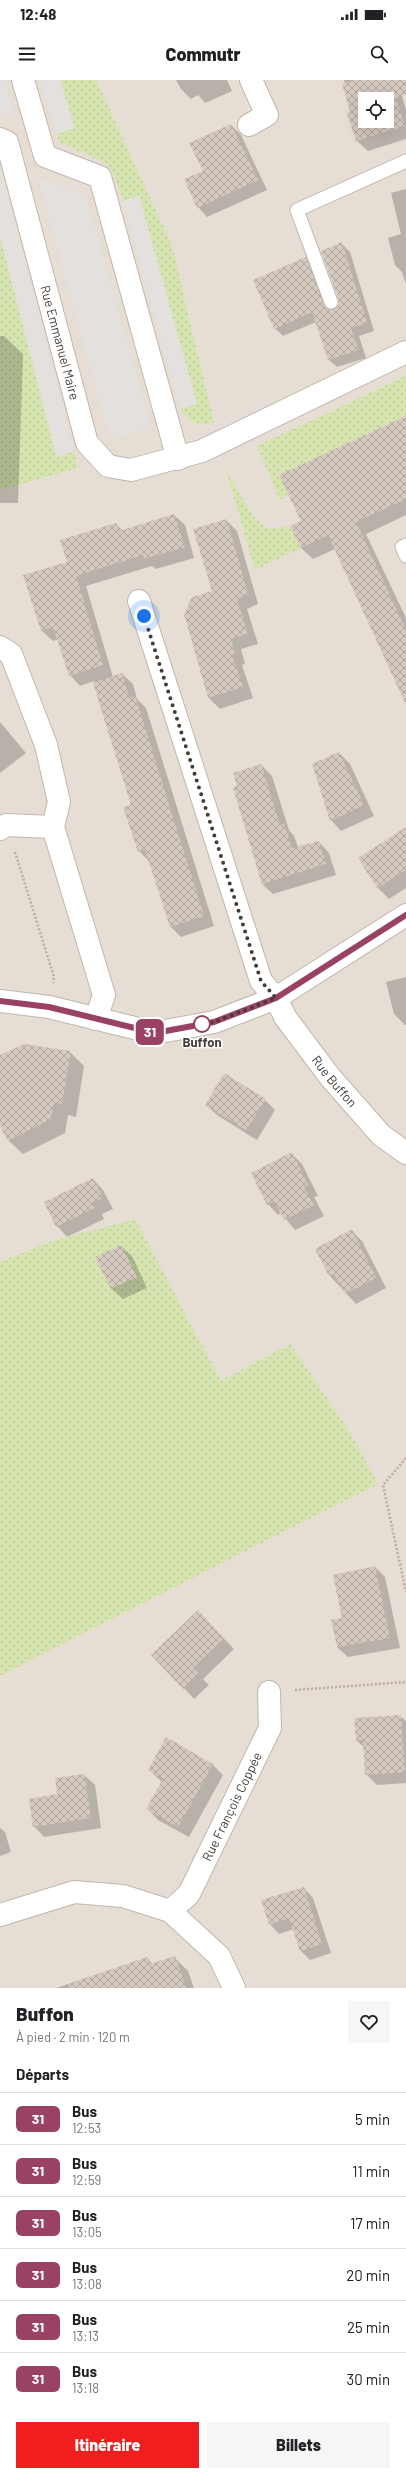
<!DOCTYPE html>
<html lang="fr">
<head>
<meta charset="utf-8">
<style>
	:root { --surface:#fff; --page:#f6f6f6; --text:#202124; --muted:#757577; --line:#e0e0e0; --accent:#f11e20 }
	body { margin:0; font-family:Barlow,sans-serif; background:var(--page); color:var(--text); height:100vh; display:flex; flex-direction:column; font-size:15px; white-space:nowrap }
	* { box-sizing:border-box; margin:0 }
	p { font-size:13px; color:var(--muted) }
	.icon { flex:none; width:22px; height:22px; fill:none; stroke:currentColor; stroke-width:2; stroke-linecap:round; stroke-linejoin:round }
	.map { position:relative; height:1908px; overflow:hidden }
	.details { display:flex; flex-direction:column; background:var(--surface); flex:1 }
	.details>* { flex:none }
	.badge { padding:0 8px; border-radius:6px; font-size:14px; line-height:26px }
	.buttons { position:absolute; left:358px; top:12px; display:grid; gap:8px }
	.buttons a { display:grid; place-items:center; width:36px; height:36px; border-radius:0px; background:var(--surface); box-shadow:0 4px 16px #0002; font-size:20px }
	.you { position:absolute; width:20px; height:20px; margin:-10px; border:3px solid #fff; border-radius:50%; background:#1a73e8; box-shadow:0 0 0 6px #1a73e833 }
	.map>.badge { position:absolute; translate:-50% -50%; box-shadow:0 0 0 2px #fff }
	h2 { padding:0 16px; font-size:15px; line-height:36px }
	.round { display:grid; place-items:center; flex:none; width:42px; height:42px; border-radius:0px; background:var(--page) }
	.head { display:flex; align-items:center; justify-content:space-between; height:68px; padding:0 16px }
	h1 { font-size:19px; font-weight:800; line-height:30px }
	.action { display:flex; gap:8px; margin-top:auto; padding:8px 16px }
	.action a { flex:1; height:46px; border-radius:0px; background:var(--accent); color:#fff; font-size:16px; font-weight:800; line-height:46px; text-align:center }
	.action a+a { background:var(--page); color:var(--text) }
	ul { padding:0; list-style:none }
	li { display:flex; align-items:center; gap:12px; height:52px; padding:0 16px; border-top:1px solid var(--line) }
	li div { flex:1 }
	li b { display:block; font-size:15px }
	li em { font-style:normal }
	li .badge { min-width:44px; font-weight:700; text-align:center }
	.status { display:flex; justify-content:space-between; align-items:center; height:28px; padding:0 20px; background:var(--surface); direction:ltr }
	.status svg { height:11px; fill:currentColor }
	header { display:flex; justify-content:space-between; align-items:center; height:52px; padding:0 16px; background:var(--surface); font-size:18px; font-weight:800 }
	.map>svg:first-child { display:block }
	.residential { fill:#e6ded4; fill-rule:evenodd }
	.grass { fill:url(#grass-dots) }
	.parking { fill:#e3e0de }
	.shadow { fill:#0003; fill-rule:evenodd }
	.building { fill:url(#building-cross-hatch); fill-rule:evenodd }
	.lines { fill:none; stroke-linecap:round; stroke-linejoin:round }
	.lane-casing { stroke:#c0b6ac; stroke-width:15 }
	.street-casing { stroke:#c0b6ac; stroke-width:24 }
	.path { stroke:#beac9b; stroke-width:2.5; stroke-dasharray:2 2; stroke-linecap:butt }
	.lane { stroke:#fff; stroke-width:13 }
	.street { stroke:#fff; stroke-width:22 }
	.line-casing { stroke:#fff; stroke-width:9 }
	.line { stroke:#994263; stroke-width:6 }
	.walk { stroke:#453c36; stroke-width:4; stroke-dasharray:0 7.2 }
	.stop-dot { fill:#fff; stroke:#994263; stroke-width:2 }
	.labels { text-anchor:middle; stroke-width:3; stroke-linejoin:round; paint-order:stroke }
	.street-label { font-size:13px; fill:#453c36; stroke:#fff }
	.stop-label { font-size:13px; font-weight:bold; fill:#453c36; stroke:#fff }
</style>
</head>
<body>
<div class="status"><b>12:48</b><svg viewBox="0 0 49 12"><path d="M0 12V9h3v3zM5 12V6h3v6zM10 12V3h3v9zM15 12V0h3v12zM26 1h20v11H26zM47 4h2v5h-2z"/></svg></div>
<header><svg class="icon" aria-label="menu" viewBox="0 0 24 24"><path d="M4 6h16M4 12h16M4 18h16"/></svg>Commutr<svg class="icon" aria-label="search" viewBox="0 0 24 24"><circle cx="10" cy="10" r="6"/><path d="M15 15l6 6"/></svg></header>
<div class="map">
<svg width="406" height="1908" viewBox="0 0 406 1908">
	<defs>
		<pattern id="grass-dots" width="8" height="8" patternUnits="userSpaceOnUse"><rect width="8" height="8" fill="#d6e5b0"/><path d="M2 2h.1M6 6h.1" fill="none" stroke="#b9c598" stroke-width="1.8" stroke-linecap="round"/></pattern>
		<pattern id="building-cross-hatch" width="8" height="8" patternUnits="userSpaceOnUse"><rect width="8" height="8" fill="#d6c9bf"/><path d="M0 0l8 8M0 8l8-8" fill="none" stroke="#afa49c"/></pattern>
	</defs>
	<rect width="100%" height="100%" fill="#f2ede6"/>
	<!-- residential -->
	<path class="residential" d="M0 0H406V1908H0ZM365 19H387V41H365Z"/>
	<!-- grass -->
	<g class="grass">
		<path d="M60 0H96L172 166 214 343C195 344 192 345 180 329L197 324 139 116 123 121 112 90 106 83 59 62 57 54 74 48Z"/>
		<path d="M0 156 56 375 58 378 74 370 78 388 0 410Z"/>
		<path d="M406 296V336L279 395 289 415 280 420 257 366Z"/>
		<path d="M226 390 254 438 268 449 290 446 301 468 255 490Z"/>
		<path d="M135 1139 221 1301 290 1264 350 1352 378 1404 0 1596V1182L49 1162Z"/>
	</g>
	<!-- parking -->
	<g class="parking">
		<path d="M0 0H5L16 39 0 33Z"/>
		<path d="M40 0H60L75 48 57 54Z"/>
		<path d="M0 86 74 370 56 375 0 156Z"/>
		<path d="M38 98 85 115 151 347 110 360Z"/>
		<path d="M139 116 197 324 180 329 123 121Z"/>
	</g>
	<!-- shadow -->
	<g class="shadow">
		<path d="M176 0H227L232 11 205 23 198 15 191 19 181 9Z"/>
		<path d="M344 0H397L406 29V59L368 71 357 61 348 34 351 33ZM365 19H387V41H365Z"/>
		<path d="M231 45 241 55 267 110 207 137 198 127 204 91Z"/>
		<path d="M406 109V204L402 192 395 185 388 158 401 154 391 113Z"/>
		<path d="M342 164 350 172 374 251 359 256 366 278 337 287 328 279 316 242 283 256 275 248 306 179 314 187 330 231 335 230 340 224Z"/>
		<path d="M0 256H4L23 274 18 423H0Z"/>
		<path d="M406 337V435L366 454 406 538V603L335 469 313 479 301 468 302 441Z"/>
		<path d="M174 435 185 445 194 478 156 489 152 486 86 506 113 597 122 594 133 604 137 619 146 628 214 846 181 857 170 846 150 782 139 771 132 725 94 601 80 606 70 595 58 559 53 561 42 551 68 482 116 444 123 451Z"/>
		<path d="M226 440 237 451 258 524 247 529 258 564 241 569 245 584 242 585 253 618 220 629 209 618 185 534 214 512Z"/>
		<path d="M0 642 26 673 0 693Z"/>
		<path d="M339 673 350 684 374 736 341 751 331 740Z"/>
		<path d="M261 685 272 696 289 750 294 756 298 767 319 762 329 773 336 795 273 814 262 804 234 708Z"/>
		<path d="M406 749V808L389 819 378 808 359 779Z"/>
		<path d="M406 897V945H405L394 934 386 902Z"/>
		<path d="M70 972 84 986 76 1037 68 1035 65 1053 23 1074 9 1061 0 1043V977Z"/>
		<path d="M265 1020 275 1030 257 1060 217 1035 206 1025Z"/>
		<path d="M292 1074 302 1084 318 1116 314 1117 324 1136 295 1150 281 1133 278 1135 268 1124Z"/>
		<path d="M93 1099 103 1110 113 1129 102 1134 104 1139 67 1157 57 1146Z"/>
		<path d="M352 1151 362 1161 386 1208 356 1224 330 1196Z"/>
		<path d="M121 1166 132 1176 147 1208 123 1219 112 1209 97 1178Z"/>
		<path d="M375 1487 385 1497 400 1568 348 1577 337 1567 343 1539Z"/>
		<path d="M208 1542 234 1569 203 1599 209 1605 194 1619 184 1608Z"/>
		<path d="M400 1636 406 1641V1703L377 1705 366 1694 364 1667 356 1660Z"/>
		<path d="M213 1685 223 1695 189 1757 158 1740 148 1729 162 1702 149 1690Z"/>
		<path d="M84 1695 95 1705 101 1748 44 1757 34 1746 58 1715Z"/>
		<path d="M0 1748 5 1752 11 1772 0 1776Z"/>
		<path d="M304 1808 313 1818 331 1873 310 1880 300 1870 294 1849 279 1854 270 1844Z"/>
		<path d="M174 1877 188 1891 194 1908H56L147 1878 153 1884Z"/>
	</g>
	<!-- building -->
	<g class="building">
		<path d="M354 0H406V14L396 18 405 46 356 61 347 33 350 32 342 4ZM365 19H387V41H365Z"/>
		<path d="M231 44 258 100 197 128 184 99 203 91 189 63Z"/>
		<path d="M342 162 367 243 351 248 359 270 328 280 312 232 274 249 253 200 306 177 324 225 329 230 334 229 339 224V220L321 171Z"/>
		<path d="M406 336V419L356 442 406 550V625L328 455 301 468 290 446 301 441 279 395Z"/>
		<path d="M174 434 185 467 144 479 143 475 76 496 103 585 69 596 53 547 41 551 23 495 67 482 60 460 116 443 119 451Z"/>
		<path d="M227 439 248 514 237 519 248 554 231 559 235 573 232 575 243 607 208 618 184 534 192 517 212 511 193 449Z"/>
		<path d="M122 593 129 618 135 616 204 836 170 847 145 770 138 772 123 727 131 725 93 603Z"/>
		<path d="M339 672 364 725 330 741 312 684Z"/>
		<path d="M261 684 280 745 284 744 292 768 319 761 326 784 262 804 233 708 237 706 233 693Z"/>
		<path d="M406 747V790L377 808 358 778Z"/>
		<path d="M24 964 71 971 62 1024 54 1022 51 1039 8 1061 0 1046V975Z"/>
		<path d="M224 993 266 1019 246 1050 205 1025Z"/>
		<path d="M292 1072 308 1105 304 1107 314 1125 284 1140 274 1121 267 1125 251 1093Z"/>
		<path d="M93 1098 103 1118 92 1123 94 1128 56 1147 44 1122Z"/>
		<path d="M352 1149 376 1198 345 1214 334 1194 329 1196 315 1169Z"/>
		<path d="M121 1165 137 1197 111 1209 95 1177Z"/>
		<path d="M375 1486 390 1558 337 1567 331 1540 342 1538 333 1495Z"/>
		<path d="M198 1530 224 1558 193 1588 199 1594 183 1609 151 1575Z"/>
		<path d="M401 1635 405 1692 365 1695 363 1660H356L354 1638Z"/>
		<path d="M166 1657 213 1684 178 1747 146 1729 163 1699 148 1690Z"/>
		<path d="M84 1694 91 1738 33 1747 29 1719 57 1714 55 1698Z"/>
		<path d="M304 1807 322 1864 300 1871 289 1838 269 1845 261 1820Z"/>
		<path d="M175 1876 186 1908H69L68 1904 147 1877 150 1884Z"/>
	</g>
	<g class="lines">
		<defs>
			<g id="lane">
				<path d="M331 222 297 130 406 81"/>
				<path d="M406 465 402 467 406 476"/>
			</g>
			<g id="street">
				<path d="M23 0 45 76 100 97 178 379"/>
				<path d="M249 45 267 35 251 0"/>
				<path id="s1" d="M0 59 7 62 87 363 108 386 131 390 202 371 406 272"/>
				<path id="s2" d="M139 521 261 901 276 918 285 937 330 997 381 1055 406 1073"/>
				<path d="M0 567 11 574 46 665 59 722 53 747 104 915 96 939"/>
				<path d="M0 749 6 745 53 747"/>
				<path d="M0 921 49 927 155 953 214 942 276 918 406 835"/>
				<path id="s3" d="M170 1831 189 1814 270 1648 269 1612"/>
				<path d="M0 1835 74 1812 123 1816 170 1831 219 1876 234 1908"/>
			</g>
		</defs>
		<!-- lane casing -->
		<use href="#lane" class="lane-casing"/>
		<!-- street casing -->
		<use href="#street" class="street-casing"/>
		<!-- path -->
		<g class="path">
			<path d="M15 772 54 897 53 903"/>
			<path d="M406 1378 383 1405 406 1512"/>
			<path d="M295 1610 406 1602"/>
		</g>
		<!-- lane -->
		<use href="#lane" class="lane"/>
		<!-- street -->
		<use href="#street" class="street"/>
	</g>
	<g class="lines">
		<defs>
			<path id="line" d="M0 921 49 927 155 953 214 942 276 918 406 835"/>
		</defs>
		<!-- line casing -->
		<use href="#line" class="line-casing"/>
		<!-- line -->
		<use href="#line" class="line"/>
		<!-- walk -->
		<path class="walk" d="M144 536 261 901 276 918 214 942 199 945 202 944"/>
	</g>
	<!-- markers -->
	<circle class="stop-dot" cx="202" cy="944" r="8"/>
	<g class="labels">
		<!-- street labels -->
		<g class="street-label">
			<text dy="5" stroke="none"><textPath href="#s1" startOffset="215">Rue Emmanuel Maire</textPath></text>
			<text dy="5" stroke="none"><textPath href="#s2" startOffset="524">Rue Buffon</textPath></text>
			<text dy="5" stroke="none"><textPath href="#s3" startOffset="123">Rue François Coppée</textPath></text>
		</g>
		<!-- stop labels -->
		<g class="stop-label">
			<text x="202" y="967">Buffon</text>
		</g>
	</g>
</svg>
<div class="buttons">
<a><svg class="icon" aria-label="locate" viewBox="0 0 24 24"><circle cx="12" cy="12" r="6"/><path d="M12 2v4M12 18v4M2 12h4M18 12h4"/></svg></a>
</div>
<div class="you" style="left:144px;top:536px"></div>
<b class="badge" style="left:150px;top:952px;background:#994263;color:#fff">31</b>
</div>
<section class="details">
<div class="head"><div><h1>Buffon</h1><p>À pied · 2 min · 120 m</p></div><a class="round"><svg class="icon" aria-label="heart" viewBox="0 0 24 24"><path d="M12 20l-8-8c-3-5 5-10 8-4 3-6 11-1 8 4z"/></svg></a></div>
<h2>Départs</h2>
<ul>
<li><span class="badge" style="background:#994263;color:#fff">31</span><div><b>Bus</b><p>12:53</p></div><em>5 min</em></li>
<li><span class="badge" style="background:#994263;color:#fff">31</span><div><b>Bus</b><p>12:59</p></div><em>11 min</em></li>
<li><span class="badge" style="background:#994263;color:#fff">31</span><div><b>Bus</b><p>13:05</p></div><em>17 min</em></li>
<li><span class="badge" style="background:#994263;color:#fff">31</span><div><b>Bus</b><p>13:08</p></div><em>20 min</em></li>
<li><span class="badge" style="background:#994263;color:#fff">31</span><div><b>Bus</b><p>13:13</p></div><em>25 min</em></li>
<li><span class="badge" style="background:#994263;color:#fff">31</span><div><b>Bus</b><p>13:18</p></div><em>30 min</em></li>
</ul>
<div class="action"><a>Itinéraire</a><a>Billets</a></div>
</section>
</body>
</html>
